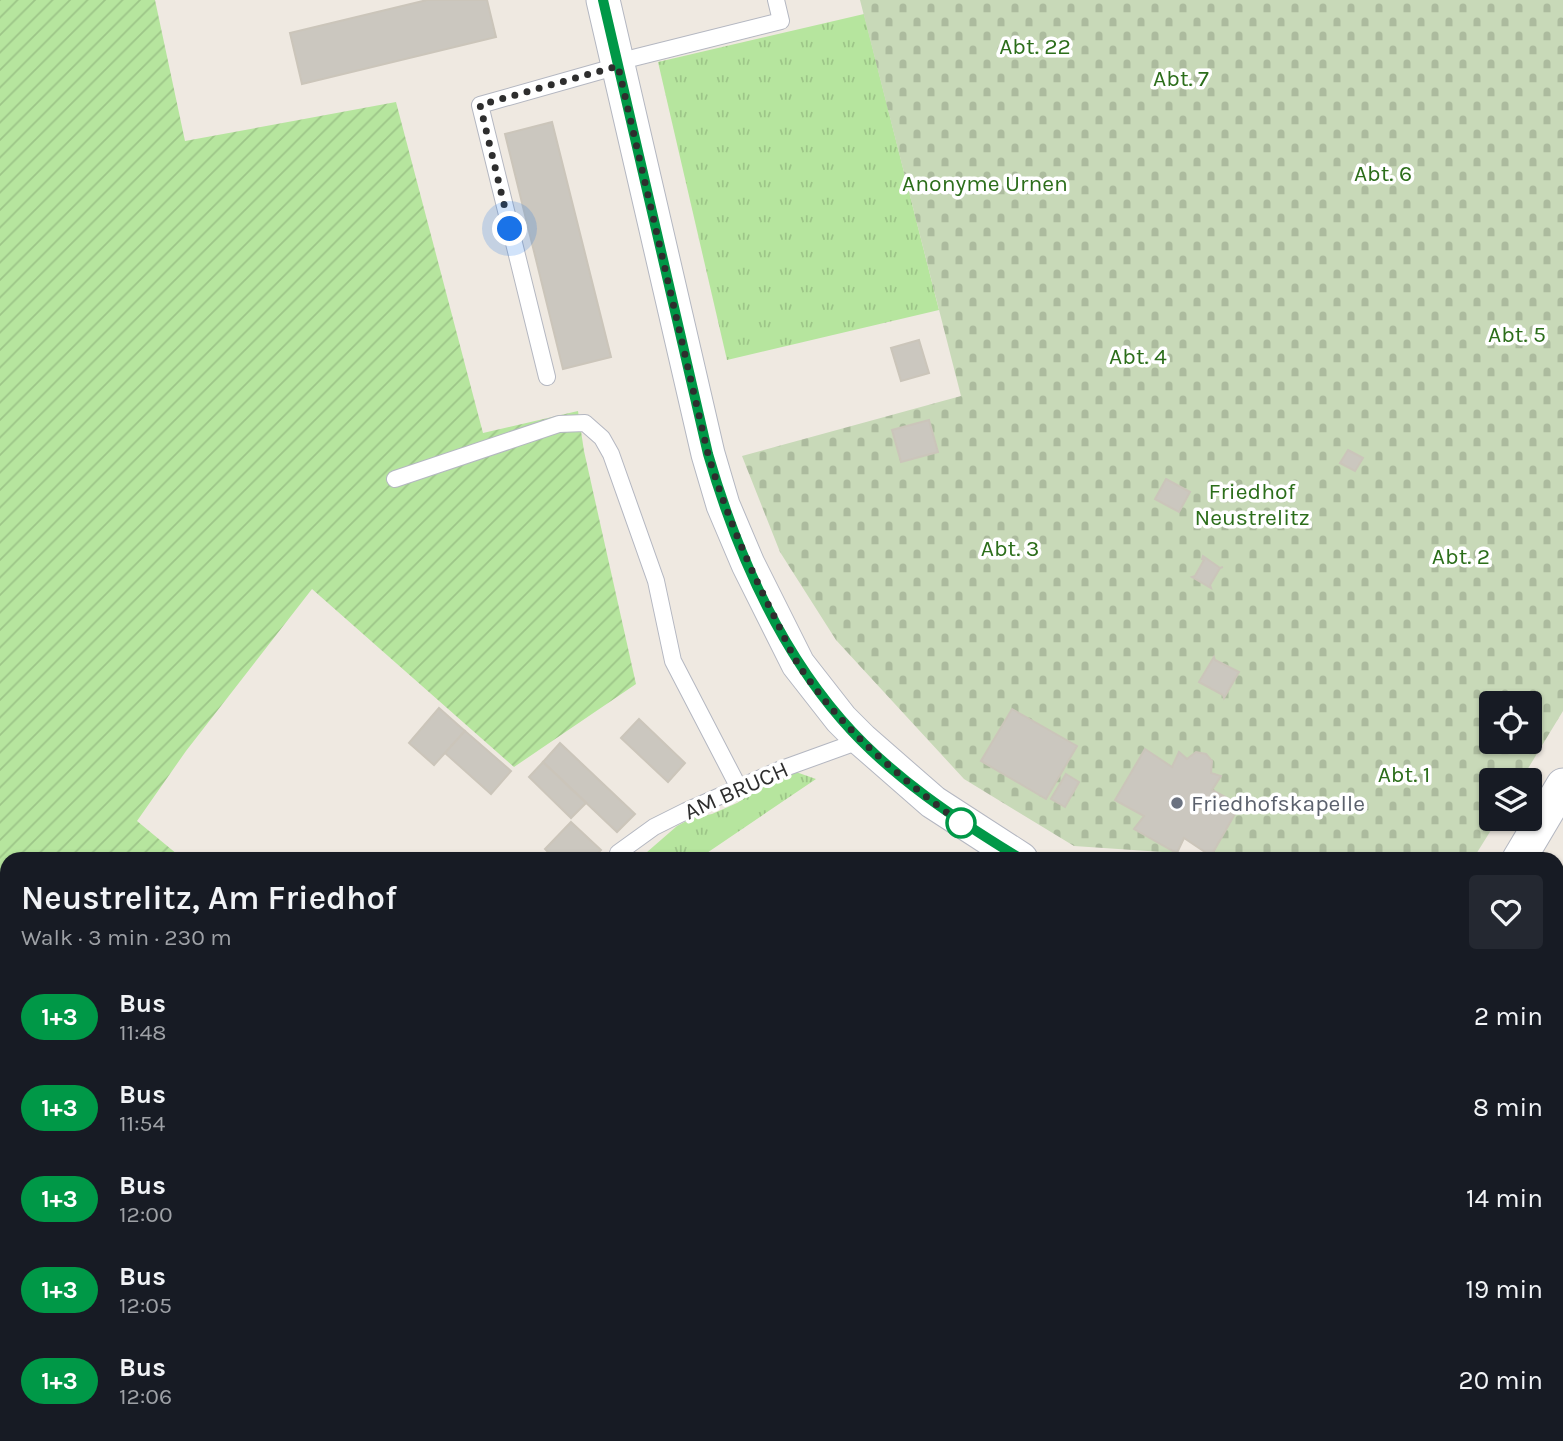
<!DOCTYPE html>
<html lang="en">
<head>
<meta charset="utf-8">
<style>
	:root { --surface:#171b24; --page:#242831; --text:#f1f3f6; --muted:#9ea1a6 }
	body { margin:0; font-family:Karla,sans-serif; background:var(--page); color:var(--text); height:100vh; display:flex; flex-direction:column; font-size:26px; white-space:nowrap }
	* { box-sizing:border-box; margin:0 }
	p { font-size:23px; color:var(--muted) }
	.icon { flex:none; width:38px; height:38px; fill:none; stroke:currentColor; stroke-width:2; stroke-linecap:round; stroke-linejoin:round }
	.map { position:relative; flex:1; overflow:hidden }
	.panel { position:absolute; left:0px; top:852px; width:1564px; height:590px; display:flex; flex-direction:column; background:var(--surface); border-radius:21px 21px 0 0; box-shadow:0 2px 5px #0004 }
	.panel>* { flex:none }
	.badge { padding:0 14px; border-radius:23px; font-size:24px; line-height:46px }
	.buttons { position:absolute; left:1479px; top:691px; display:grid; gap:14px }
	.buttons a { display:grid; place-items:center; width:63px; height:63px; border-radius:7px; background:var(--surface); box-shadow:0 2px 5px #0004; font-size:35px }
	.you { position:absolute; width:35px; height:35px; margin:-18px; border:5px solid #fff; border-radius:50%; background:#1a73e8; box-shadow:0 0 0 10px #1a73e833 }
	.map>.badge { position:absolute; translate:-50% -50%; box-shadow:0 0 0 4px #fff }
	.round { display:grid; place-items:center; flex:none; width:74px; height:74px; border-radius:7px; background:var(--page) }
	.overview { display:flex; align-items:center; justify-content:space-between; height:119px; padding:0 21px }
	h1 { font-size:33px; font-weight:600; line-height:52px }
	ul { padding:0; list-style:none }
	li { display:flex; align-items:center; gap:21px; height:91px; padding:0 21px }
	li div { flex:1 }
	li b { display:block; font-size:26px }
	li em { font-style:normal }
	li .badge { min-width:77px; font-weight:700; text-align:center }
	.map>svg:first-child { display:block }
	.grass { fill:url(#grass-tufts) }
	.cemetery { fill:url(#cemetery-stones); fill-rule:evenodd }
	.garden { fill:url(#garden-furrows) }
	.building { fill:#cbc7bf; stroke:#cbc5ba; stroke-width:2 }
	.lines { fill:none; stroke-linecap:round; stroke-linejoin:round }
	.lane-casing { stroke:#b4b7c1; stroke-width:18 }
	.street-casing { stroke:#b4b7c1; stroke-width:35 }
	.lane { stroke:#fff; stroke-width:16 }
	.street { stroke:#fff; stroke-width:33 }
	.line-casing { stroke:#fff; stroke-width:16 }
	.line { stroke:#009847; stroke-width:10 }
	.walk { stroke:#2e2e2e; stroke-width:7; stroke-dasharray:0 12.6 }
	.worship-dot { fill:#6b7280; stroke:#fff; stroke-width:2.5 }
	.stop-dot { fill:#fff; stroke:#009847; stroke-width:3.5 }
	.labels { text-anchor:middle; stroke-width:7; stroke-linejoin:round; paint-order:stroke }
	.park-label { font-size:23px; fill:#2c6e1b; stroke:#fff }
	.street-label { font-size:23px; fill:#2e2e2e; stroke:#fff }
	.worship-label { font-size:23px; fill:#5b616d; stroke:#fff; text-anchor:start }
</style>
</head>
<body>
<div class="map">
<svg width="1563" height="1441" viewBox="0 0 1563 1441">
	<defs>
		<pattern id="grass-tufts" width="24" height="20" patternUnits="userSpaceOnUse" patternTransform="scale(1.75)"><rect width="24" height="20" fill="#b6e59e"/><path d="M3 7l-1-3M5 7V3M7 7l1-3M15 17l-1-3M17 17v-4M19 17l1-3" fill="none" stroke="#9dc588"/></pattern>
		<pattern id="cemetery-stones" width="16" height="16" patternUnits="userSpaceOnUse" patternTransform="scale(1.75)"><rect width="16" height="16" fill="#c8d9b8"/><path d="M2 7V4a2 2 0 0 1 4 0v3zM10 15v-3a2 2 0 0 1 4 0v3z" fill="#acbb9e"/></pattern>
		<pattern id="garden-furrows" width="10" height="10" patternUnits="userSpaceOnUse" patternTransform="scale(1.75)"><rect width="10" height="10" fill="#b6e59e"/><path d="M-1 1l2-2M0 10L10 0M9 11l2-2" fill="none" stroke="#9dc588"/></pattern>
	</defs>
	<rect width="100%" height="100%" fill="#efe9e1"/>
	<!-- grass -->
	<g class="grass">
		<path d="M864 14 939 310 727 360 658 62Z"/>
		<path d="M796 772 816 779 698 859H639L677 826 692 818 712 814 737 803 765 785Z"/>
		<path d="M1211 1435H1444L1446 1441H1208Z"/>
	</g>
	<!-- cemetery -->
	<path class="cemetery" d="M860 0H1563V711L1521 780H1491V819H1498L1473 859H1215L1184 838 1177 853 1074 846 964 779 836 640 780 552 742 456 961 396ZM1491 704H1530V742H1491Z"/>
	<!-- garden -->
	<path class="garden" d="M0 0H155L185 141 396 102 483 433 578 411 584 451 636 684 514 767 312 589 186 751 137 821 183 859H7V1435H67L61 1441H0Z"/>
	<!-- building -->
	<g class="building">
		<path d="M427 0H487L496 37 302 84 290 33Z"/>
		<path d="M552 122 611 357 563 369 505 134Z"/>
		<path d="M919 340 929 373 901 381 891 348Z"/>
		<path d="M929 420 938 452 901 462 892 430Z"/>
		<path d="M1348 450 1363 458 1355 471 1340 463Z"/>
		<path d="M1166 479 1190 492 1179 512 1155 499Z"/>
		<path d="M1203 556 1220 568 1223 567 1220 568 1210 585 1211 588 1192 577 1195 576 1204 560 1202 559Z"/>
		<path d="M1214 657 1215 660 1239 672 1224 698 1223 695 1199 682Z"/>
		<path d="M439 708 465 731 434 765 409 743Z"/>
		<path d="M1012 709 1077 746 1046 799 981 761Z"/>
		<path d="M639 719 685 763 668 782 621 738Z"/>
		<path d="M465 731 511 771 491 794 445 753Z"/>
		<path d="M560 743 635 814 617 832 543 762Z"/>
		<path d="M1145 749 1172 767 1179 752 1187 759 1196 752 1206 754 1212 761 1211 773 1221 776 1212 790 1240 805 1211 856 1184 838 1177 853 1173 851 1134 829 1144 816 1115 800Z"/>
		<path d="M543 762 586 803 571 818 529 777Z"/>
		<path d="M1066 774 1079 782 1065 807 1051 799Z"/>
		<path d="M571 822 601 850 592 859H555L545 849Z"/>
		<path d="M792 1435 800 1441H730L724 1436Z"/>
		<path d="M1039 1435H1085L1081 1441H1049Z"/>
	</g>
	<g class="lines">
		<defs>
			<g id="lane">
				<path d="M617 62 781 21 776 0"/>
				<path d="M547 377 480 105 618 66"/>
				<path d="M395 479 559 424 585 423 602 438 611 454 656 581 673 661 739 788"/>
				<path d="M618 853 654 827 686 811 779 770 862 740"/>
			</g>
			<g id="street">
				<path d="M603 0 708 454 723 505 748 564 798 664 841 719 862 740 933 802 1021 859"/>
				<path d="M1519 859 1563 785"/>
				<path d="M1558 1051 1563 1042"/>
				<path d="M636 1435 643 1441"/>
				<path d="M1459 1435 1462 1441"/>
				<path d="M448 1441 453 1435"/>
				<path d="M1174 1441 1178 1435"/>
			</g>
		</defs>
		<!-- lane casing -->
		<use href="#lane" class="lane-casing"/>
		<!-- street casing -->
		<use href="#street" class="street-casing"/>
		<!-- lane -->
		<use href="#lane" class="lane"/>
		<!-- street -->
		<use href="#street" class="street"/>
	</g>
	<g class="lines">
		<defs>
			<path id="line" d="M603 0 708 454C735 547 777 645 841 719 890 776 957 820 1021 859"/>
		</defs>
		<!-- line casing -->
		<use href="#line" class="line-casing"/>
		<!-- line -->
		<use href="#line" class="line"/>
		<!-- walk -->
		<path class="walk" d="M510 229 480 105 618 66 708 454C725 511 747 563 774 616 782 632 789 649 798 664 839 727 901 779 961 823"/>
	</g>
	<!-- markers -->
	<circle class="worship-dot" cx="1177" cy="803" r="7"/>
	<circle class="stop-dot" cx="961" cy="823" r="14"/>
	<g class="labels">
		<!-- park labels -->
		<g class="park-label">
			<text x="1035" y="54">Abt. 22</text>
			<text x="1181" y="86">Abt. 7</text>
			<text x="1383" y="181">Abt. 6</text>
			<text x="985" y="191">Anonyme Urnen</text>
			<text x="1517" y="342">Abt. 5</text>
			<text x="1138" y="364">Abt. 4</text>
			<text x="1252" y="499">Friedhof<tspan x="1252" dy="26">Neustrelitz</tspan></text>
			<text x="1010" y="556">Abt. 3</text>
			<text x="1461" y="564">Abt. 2</text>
			<text x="1404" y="782">Abt. 1</text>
		</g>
		<!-- street labels -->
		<g class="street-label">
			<text transform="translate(736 790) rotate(-24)" y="8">AM BRUCH</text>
		</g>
		<!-- worship labels -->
		<g class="worship-label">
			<text x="1191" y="811">Friedhofskapelle</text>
		</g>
	</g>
</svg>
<div class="buttons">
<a><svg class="icon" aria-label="locate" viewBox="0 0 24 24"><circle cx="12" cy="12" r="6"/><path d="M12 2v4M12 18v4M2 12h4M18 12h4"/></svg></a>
<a><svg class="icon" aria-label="layers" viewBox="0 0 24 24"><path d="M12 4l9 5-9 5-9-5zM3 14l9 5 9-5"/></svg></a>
</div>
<div class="you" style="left:510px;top:229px"></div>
<section class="panel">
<div class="overview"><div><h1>Neustrelitz, Am Friedhof</h1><p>Walk · 3 min · 230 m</p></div><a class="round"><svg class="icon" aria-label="heart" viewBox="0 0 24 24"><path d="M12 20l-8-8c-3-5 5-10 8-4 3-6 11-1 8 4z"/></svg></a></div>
<ul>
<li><span class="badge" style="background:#009847;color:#fff">1+3</span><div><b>Bus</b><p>11:48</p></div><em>2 min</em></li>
<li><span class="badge" style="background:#009847;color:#fff">1+3</span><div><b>Bus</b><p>11:54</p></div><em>8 min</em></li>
<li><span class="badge" style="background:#009847;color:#fff">1+3</span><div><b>Bus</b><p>12:00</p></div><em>14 min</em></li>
<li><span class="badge" style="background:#009847;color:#fff">1+3</span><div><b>Bus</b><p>12:05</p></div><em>19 min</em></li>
<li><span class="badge" style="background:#009847;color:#fff">1+3</span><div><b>Bus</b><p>12:06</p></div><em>20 min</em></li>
</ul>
</section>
</div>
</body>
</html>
